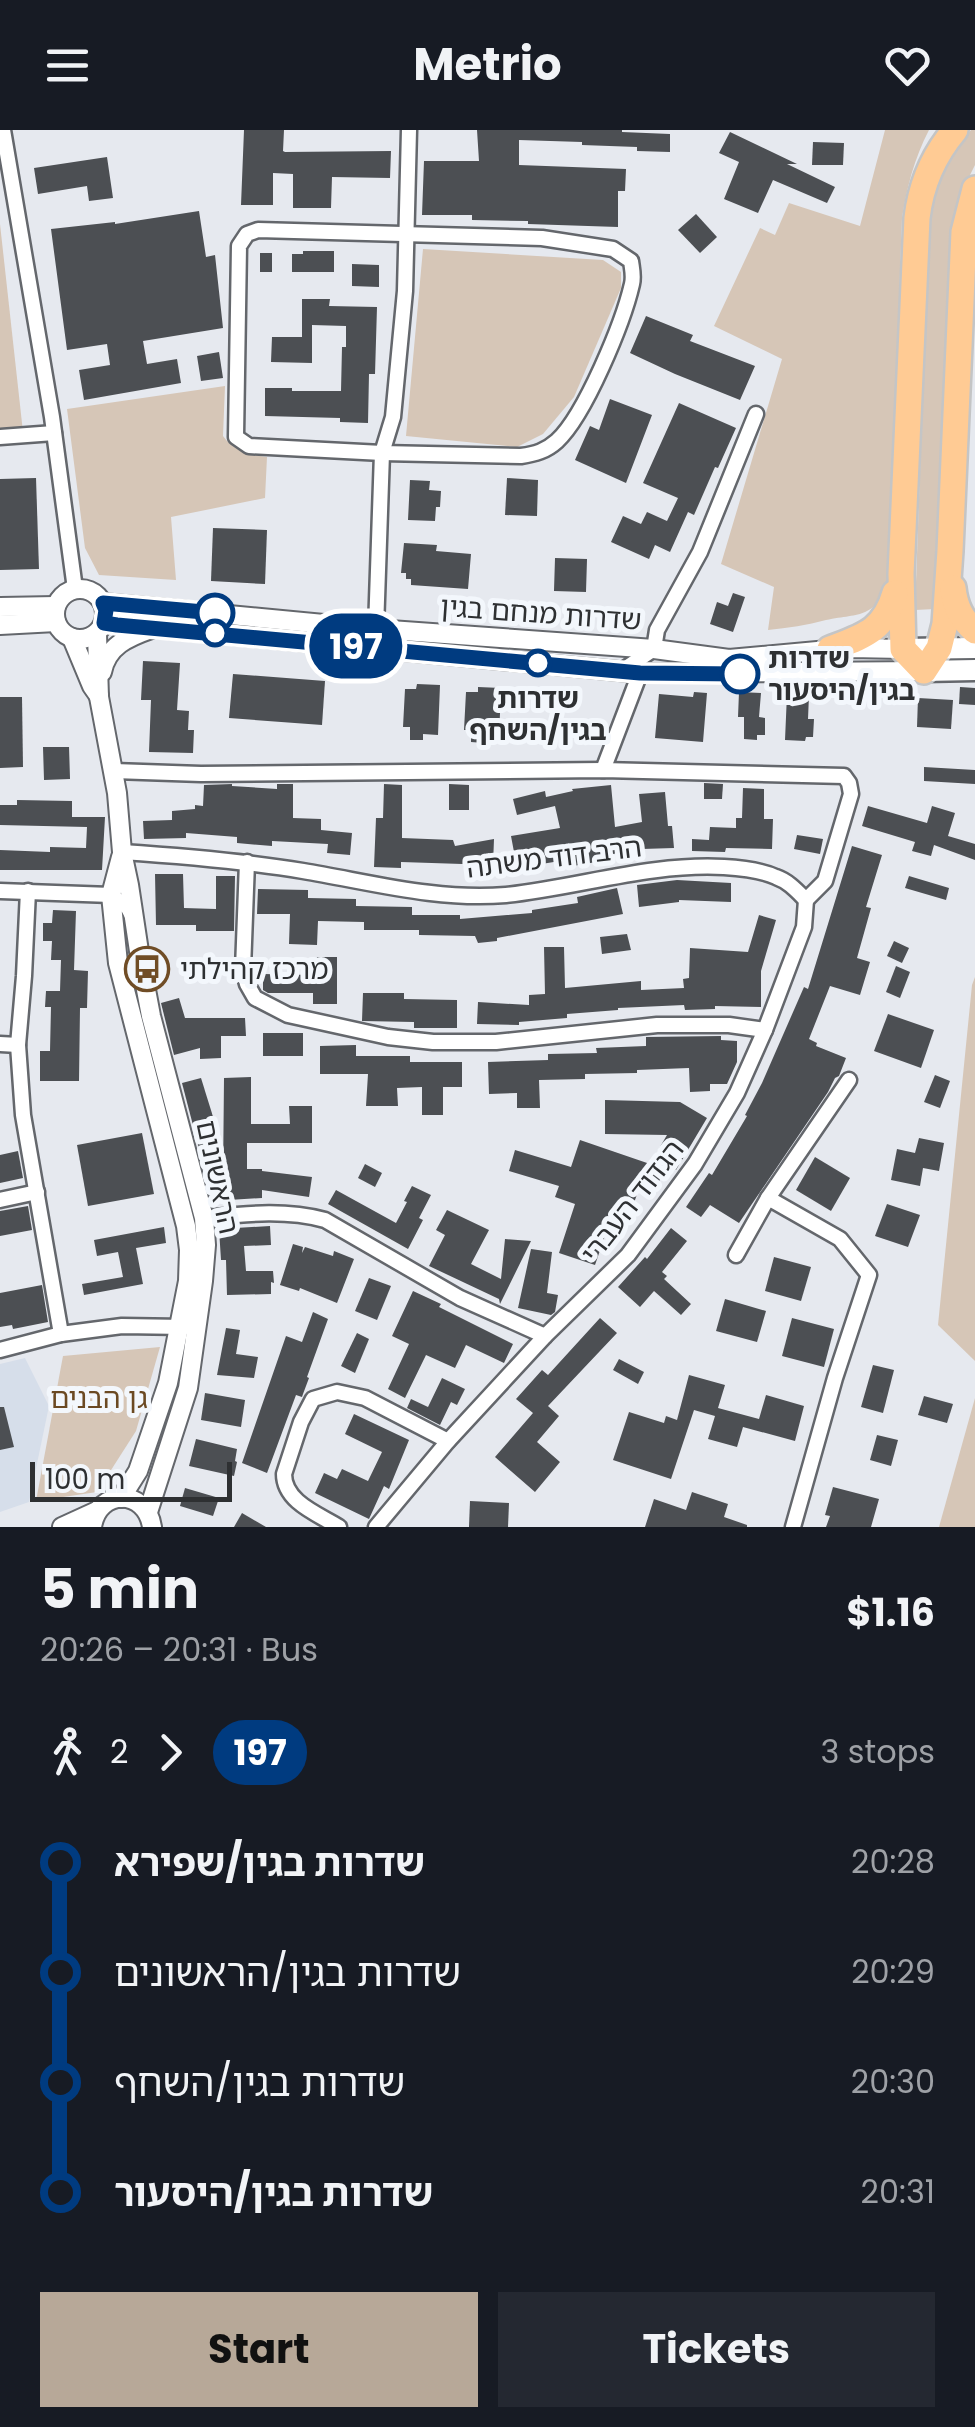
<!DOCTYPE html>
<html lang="en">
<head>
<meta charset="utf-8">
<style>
	:root { --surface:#171b24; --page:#242831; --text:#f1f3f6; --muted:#9ea1a6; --accent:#b7a898 }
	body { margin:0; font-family:Poppins,"Noto Sans Hebrew",sans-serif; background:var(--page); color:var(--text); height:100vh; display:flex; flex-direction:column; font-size:38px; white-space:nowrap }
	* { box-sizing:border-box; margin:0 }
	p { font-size:32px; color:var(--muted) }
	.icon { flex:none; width:55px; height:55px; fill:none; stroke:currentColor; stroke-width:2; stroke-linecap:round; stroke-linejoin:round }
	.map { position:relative; height:1397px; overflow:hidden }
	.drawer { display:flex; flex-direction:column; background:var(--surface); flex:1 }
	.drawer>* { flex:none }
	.badge { padding:0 20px; border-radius:32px; font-size:35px; line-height:65px }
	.scale { position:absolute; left:30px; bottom:25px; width:202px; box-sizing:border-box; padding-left:10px; border:5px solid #2e3032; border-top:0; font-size:28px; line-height:35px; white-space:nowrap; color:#2e3032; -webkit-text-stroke:8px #f3f7fc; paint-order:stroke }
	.map>.badge { position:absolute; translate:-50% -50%; box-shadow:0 0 0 5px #fff }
	.legs { display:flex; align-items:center; gap:15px; height:110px; padding:0 40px; font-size:32px }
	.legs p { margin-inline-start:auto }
	.headline { display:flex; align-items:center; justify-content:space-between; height:170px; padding:0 40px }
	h1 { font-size:55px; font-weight:700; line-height:75px }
	.action { display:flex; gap:20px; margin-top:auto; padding:20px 40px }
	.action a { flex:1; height:115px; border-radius:0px; background:var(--accent); color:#111; font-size:40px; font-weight:700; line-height:115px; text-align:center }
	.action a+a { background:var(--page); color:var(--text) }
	ul { padding:0 40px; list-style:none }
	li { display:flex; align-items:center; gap:35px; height:110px; font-size:38px }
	li i { display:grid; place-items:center; width:15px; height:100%; margin:0 12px; background:currentColor }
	li i::after { content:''; width:25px; height:25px; margin:-12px; border:8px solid; border-radius:50%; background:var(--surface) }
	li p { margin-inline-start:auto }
	li:first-child i { background:linear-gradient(#0000 50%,currentColor 0) }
	li:last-child i { background:linear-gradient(currentColor 50%,#0000 0) }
	header { display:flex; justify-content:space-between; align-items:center; height:130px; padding:0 40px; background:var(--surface); font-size:45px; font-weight:700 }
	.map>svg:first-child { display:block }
	.built { fill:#d6deea }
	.green { fill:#d6c6b7 }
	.building { fill:#4c4f53 }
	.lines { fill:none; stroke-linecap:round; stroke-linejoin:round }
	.minor-casing { stroke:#64676c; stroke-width:19 }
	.tertiary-casing { stroke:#64676c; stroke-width:22 }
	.secondary-casing { stroke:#64676c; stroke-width:25 }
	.motorway-casing { stroke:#c4c5c6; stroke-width:30 }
	.minor { stroke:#fff; stroke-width:14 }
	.tertiary { stroke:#fff; stroke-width:18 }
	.secondary { stroke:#fff; stroke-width:20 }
	.motorway { stroke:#ffcb94; stroke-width:25 }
	.line-1-casing { stroke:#fff; stroke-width:22 }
	.line-1 { stroke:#003b80; stroke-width:15 }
	.stop-1-dot { fill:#fff; stroke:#003b80; stroke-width:5 }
	.labels { text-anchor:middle; stroke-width:10; stroke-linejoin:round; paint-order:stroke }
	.street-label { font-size:28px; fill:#2e3032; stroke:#f3f7fc }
	.stop-label { font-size:28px; font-weight:bold; fill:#2e3032; stroke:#f3f7fc; text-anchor:start }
	.poi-label { font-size:28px; fill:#2e3032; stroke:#f3f7fc; text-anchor:start }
	.park-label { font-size:28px; fill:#6b4922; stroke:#f3f7fc }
</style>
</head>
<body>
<header><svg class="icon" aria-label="menu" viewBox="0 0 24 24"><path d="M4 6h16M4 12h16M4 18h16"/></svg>Metrio<svg class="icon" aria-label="heart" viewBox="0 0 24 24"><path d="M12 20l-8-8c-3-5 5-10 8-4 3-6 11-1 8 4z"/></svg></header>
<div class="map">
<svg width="975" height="1397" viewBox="0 0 975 1397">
	<rect width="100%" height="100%" fill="#e6e9ef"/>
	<!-- built -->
	<path class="built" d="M25 1228 49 1276 29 1372 0 1382V1234Z"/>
	<!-- green -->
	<g class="green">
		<path d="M885 0H929C914 29 907 57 902 88L889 448C876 489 861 483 826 490 807 495 788 498 768 500L774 457 721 434 782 229 714 196 760 98 775 105 789 73 860 96Z"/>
		<path d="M971 0H975V35L962 61 935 479 915 480 929 94 934 60 950 27Z"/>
		<path d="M0 94 23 302H0Z"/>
		<path d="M423 119 603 130 621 142V158L574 267 543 304 517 317 406 306Z"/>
		<path d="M225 256 223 306C234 321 248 324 267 327L265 368 171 387 176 450 99 445 85 418 67 279Z"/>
		<path d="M975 847V1231L938 1195 972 855Z"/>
		<path d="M160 1217 136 1301 97 1362 36 1371 63 1226Z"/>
		<path d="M975 1268V1397H939Z"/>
	</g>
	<!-- building -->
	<g class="building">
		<path d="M244 0H284L283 21 285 22 391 21 390 48 332 47 331 78H293V44L273 43V75H241Z"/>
		<path d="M477 0H622V2L670 4V22L637 21V17L582 15V12L519 10V35L626 39 625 61H618V97L528 94V91L472 90V85H422L424 31H479Z"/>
		<path d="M730 2 797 34H787L835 57 827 73 773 50 758 83 724 69 739 32 719 23Z"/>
		<path d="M813 12 844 13 843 35H812Z"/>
		<path d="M107 27 113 68 89 71 87 56 38 64 34 38Z"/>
		<path d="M199 81 206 127 215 125 223 198 143 211 147 234 177 229 181 253 84 270 79 240 110 235 107 214 67 220 51 99 115 92V94Z"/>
		<path d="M696 84 717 107 700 123 678 100Z"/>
		<path d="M303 121H334V142H292V124H303Z"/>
		<rect x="260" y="123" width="12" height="19"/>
		<path d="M352 134 379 135V157L352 156Z"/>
		<path d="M302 169H330L329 176 377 177 375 244H369L368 293 340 292V288L265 286V258H292V261H341L342 217H346V196L312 195V233L271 232 272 207H302Z"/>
		<path d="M646 186 693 205 690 211 755 236 740 270 675 244 630 223Z"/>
		<path d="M219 222 223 248 201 251 197 226Z"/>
		<path d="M610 269 652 285 626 353 575 330 590 296 599 300Z"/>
		<path d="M679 273 736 298 718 338 715 337 694 385 688 382 670 422 655 415 649 429 611 412 623 386 641 394 647 382 667 391 678 368 643 353Z"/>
		<path d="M36 348 39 439 0 440V349Z"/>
		<path d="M507 348 538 350 537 386 505 385Z"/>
		<path d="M410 350 430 351 429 360 441 361 440 377H436L435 391 408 390Z"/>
		<path d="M213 398 267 400 265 454 211 451Z"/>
		<path d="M404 413 437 415 436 421 471 424 468 459 411 455V449H406V443H401Z"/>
		<path d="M555 428 587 429 586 462 554 461Z"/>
		<path d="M733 463 745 467 733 502 710 494 717 472 728 476Z"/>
		<path d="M143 531 180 533 177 580 189 581 188 600H194L193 623 149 622 151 570H141Z"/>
		<path d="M233 544 325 551 322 595 229 588Z"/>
		<path d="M417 554 440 555 438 605 423 604V610H410V597H403L405 559H416Z"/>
		<path d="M478 557 501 558 499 608 484 607V613L471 612V600H464L466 562H478Z"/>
		<path d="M960 557 975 558V575L959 574Z"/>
		<path d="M694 562 707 563 703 612 655 608 659 564 693 567Z"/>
		<path d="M739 562 761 563 759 587 765 588V605H757V610L744 609V587H738Z"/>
		<path d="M787 564 809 565 808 589H814L813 607H806L805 611 785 610Z"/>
		<path d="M0 567H22L23 637 0 638Z"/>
		<path d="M918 568 953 570 951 599 917 597Z"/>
		<path d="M43 617H69L70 649 44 650Z"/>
		<path d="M924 637 975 640V654L924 651Z"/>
		<path d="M704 653 723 654 722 669H704Z"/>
		<path d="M232 654V656L277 659V654H293V688L321 689V700L352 703 350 725 327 723 328 714 272 711V716L237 713V707L186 703V708L144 709 143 691 172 690V681L195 679V675L203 676 204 655Z"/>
		<path d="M384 654 402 655V708L453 710 455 716 494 709 493 735 401 732V738L374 737 376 688H383Z"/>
		<path d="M449 654 469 655V680H449Z"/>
		<path d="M611 655 615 697 642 692 639 664 665 662 668 696H672L674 718 642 719 601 726 602 731 567 737 566 730 517 738 511 706 560 698 555 676 517 685 513 669 545 661 546 667 573 661 572 659Z"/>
		<path d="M743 658 764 659V689H773L772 719 726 718 725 722 692 721V709L709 710 710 697 736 698V688H742Z"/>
		<path d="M17 670 72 671V687H105L102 740H0V720L50 722V717L86 718 87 697 0 695V675H17Z"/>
		<path d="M868 676 927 693 932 676 955 683 948 706 975 714V730L934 715 931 726 912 721 915 712 862 696Z"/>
		<path d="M797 705 823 709 820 724 794 719Z"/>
		<path d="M852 716 882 725 866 777 871 778 857 828 870 832 860 865 830 856 809 909 817 913 816 916 846 928 839 946 835 948 828 962 739 1093 710 1075 701 1087 686 1077 709 1043 712 1045 747 986 745 985 762 953 804 857 808 859Z"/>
		<path d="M155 744H183L184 778 216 779V746H235L234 801H196V795H156Z"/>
		<path d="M909 746 949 758 946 770 905 758Z"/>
		<path d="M677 750 731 753V772L679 770V772L639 777 637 755Z"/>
		<path d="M617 758 623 784 497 808V811L478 813 475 806 419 805V800H364V792L318 791 317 815 289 814 290 784H257L258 759 308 760V768L356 769V776L412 777V785H460V789L532 783V780L578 773 577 767Z"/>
		<path d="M53 780 76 781 74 840 88 841 87 878H80L79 951H40V921H50L51 877H45L46 861H60L61 830H51L52 811H43V793H52Z"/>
		<path d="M759 785 776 790 761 841V877L715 876V879L685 880 684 875 618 878V880L567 884V888L519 892V895L477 894 478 872 529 875V865L545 864 544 817H564L565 858 641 851V860L684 858 683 849 689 848 690 818 748 822Z"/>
		<path d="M627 804 631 820 602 824 600 807Z"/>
		<path d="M894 811 909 818 902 833 887 826Z"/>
		<path d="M317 827H337V874H313V863H268L263 860V844L316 845Z"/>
		<path d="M896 836 910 842 900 868 886 862Z"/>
		<path d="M363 863H404V869L457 870V898H414V892L362 891Z"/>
		<path d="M179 868 185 888H245L246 906H221V928L200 929V918L174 925 161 873Z"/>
		<path d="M888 884 934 900 921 938 874 921Z"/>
		<rect x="263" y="903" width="40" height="23"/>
		<path d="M721 906V910L737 911V932L727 954H710V961L690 962 689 938 637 940V943L585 944V949L539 950 540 978H517V963L489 964 488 932 548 930V924L597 923 596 918 646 916V907Z"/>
		<path d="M356 915V926H410V932H462V957H443V985H422V957L397 958 398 976H366L368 944H320V916Z"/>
		<path d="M935 945 950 951 940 978 924 972Z"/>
		<path d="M251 947V994H290L289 976H312V1013H247V1039H262V1041L312 1047 309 1067 262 1060V1068L213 1071 207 1049H223L224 948Z"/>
		<path d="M201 948 223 1019 201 1026 182 953Z"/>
		<path d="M605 970 680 972 707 988 676 1040 665 1034 657 1058 641 1053 629 1087 613 1082 595 1135 559 1123 575 1074 555 1067 559 1056 509 1041 515 1020 571 1037 580 1010 650 1034 667 1005 605 1004Z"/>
		<path d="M142 1003 154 1064 88 1076 77 1015Z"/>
		<path d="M919 1008 944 1013 939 1041 923 1038 920 1056 891 1050 897 1019 915 1023Z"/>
		<path d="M18 1021 23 1048 0 1053V1025Z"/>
		<path d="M815 1027 850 1048 831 1081 796 1060Z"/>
		<path d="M365 1034 382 1043 375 1057 358 1048Z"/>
		<path d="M412 1056 431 1065 419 1088 423 1090 408 1119 328 1074 336 1060 396 1093 407 1072 404 1071Z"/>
		<path d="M887 1074 920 1085 908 1117 875 1106Z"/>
		<path d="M28 1076 32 1100 0 1106V1081Z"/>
		<path d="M447 1080 489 1100 471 1134 501 1149 505 1109 531 1111 500 1174 499 1169 429 1136 445 1105 436 1100Z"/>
		<path d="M270 1096 271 1115 244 1116 246 1141H273L274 1153 271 1152V1164L227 1165 226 1130H221L219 1099Z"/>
		<path d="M164 1097 166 1113 136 1118 143 1154 84 1165 82 1154 123 1147 118 1122 97 1126 94 1110Z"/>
		<path d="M671 1098 687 1111 662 1142 667 1146 664 1149 691 1174 681 1185 654 1161 640 1177 618 1157 645 1127 647 1129Z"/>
		<path d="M293 1114 303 1117 302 1123 305 1117 333 1126 334 1121 354 1129 337 1173 300 1158 299 1161 280 1155Z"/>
		<path d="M531 1119 552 1122 547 1163 558 1165 555 1182 551 1185 518 1178Z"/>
		<path d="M774 1127 811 1137 801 1171 765 1161Z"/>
		<path d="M369 1148 391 1156 377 1190 355 1181Z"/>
		<path d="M42 1155 48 1192 13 1199 12 1195 0 1197V1163Z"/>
		<path d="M413 1161 441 1174 439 1177 513 1214 504 1233 466 1215 455 1238 426 1225 405 1268 388 1259 409 1214 392 1206Z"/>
		<path d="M725 1169 766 1181 757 1212 716 1201Z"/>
		<path d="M313 1182 328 1189 307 1247 309 1248 303 1264 302 1267 296 1265 267 1343 242 1333 286 1206 302 1212Z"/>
		<path d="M600 1188 617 1203 548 1276 559 1286 537 1312 560 1332 535 1362 495 1327 533 1283 516 1269 542 1240 548 1245Z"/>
		<path d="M792 1188 834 1199 824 1237 782 1226Z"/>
		<path d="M226 1198 240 1200 236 1224 258 1227 254 1248 217 1245Z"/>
		<path d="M357 1203 369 1209 355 1243 341 1236Z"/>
		<path d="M619 1229 644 1242 638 1254 613 1240Z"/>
		<path d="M873 1235 894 1240 883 1283 861 1277Z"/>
		<path d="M689 1245 725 1255 718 1278 759 1289 766 1265 804 1276 795 1311 743 1297 737 1317 708 1309 715 1286 694 1280 671 1349 613 1330 629 1282 664 1293 666 1286 677 1290Z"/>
		<path d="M442 1248 465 1259 457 1275 451 1272 440 1295 407 1278 411 1269 428 1277Z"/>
		<path d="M205 1263 245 1270 241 1297 201 1290Z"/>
		<path d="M924 1266 953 1274 947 1293 918 1285Z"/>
		<path d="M0 1277H4L14 1317 0 1320Z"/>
		<path d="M354 1284 409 1310 389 1359 384 1356 369 1389 315 1363 324 1343 337 1349 342 1339 368 1351 382 1322 345 1304Z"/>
		<path d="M877 1305 898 1310 891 1336 870 1330Z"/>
		<path d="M196 1309 237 1319 235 1331 237 1332 234 1346 189 1336Z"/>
		<path d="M833 1357 879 1369 871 1397H826L830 1386 825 1385Z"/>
		<path d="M185 1358 219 1368 213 1386 180 1376Z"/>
		<path d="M692 1362 728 1374 724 1387 747 1395V1397H645L654 1369 686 1380Z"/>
		<path d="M470 1371 509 1373 508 1397H469Z"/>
		<path d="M242 1383 266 1397H234Z"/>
	</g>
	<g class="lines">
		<defs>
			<g id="minor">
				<path d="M3 0 52 287 75 459"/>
				<path d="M258 100 542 108 613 119 631 131C632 139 634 146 632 154 623 193 585 285 557 311 546 321 535 324 521 326L382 323 249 316 236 307 239 116 247 104Z"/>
				<path d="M0 307 54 303"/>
				<path d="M376 499 382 323 393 287 405 161 409 0"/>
				<path d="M623 540 654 519 657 500 700 422 756 284"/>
				<path d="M603 640 640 543"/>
				<path d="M114 641 201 644 603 640 844 646 849 653 851 664 825 751 806 770"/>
				<path d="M122 722C183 726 243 731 303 741 370 752 438 771 506 765 580 757 650 733 724 737 741 738 761 740 776 747 788 751 797 761 806 770"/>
				<path d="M247 732 243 839 247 854 255 868 288 885 388 907 433 912H496L657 895H729L765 900"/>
				<path d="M0 761 111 765 128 778 133 788"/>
				<path d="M28 761 24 846 18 915 23 985 61 1204"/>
				<path d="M0 914 18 915"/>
				<path d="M768 1068 840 1109 869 1145 835 1248 793 1397"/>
				<path d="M0 1070 37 1062"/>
				<path d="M204 1088C245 1084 284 1079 325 1090L460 1168 545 1206"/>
				<path d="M736 1125 768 1068 849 950"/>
				<path d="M0 1220 61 1204 122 1196 185 1197"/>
				<path d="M339 1397C318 1384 284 1372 284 1344L301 1292 313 1269 337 1262 365 1268 448 1311"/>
				<path d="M376 1397 448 1311 545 1206 628 1125 695 1034 737 963 765 900 804 797 806 770"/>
			</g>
			<g id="tertiary">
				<circle cx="80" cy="484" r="25"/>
				<path d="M103 473 376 499 654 519 729 529 850 518 903 519"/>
				<path d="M0 477 56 476"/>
				<path d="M104 493 640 543 924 541"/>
				<path d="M0 495 56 492"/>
				<path d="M97 504 99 567 117 663 122 722 129 755 140 828 151 886 204 1088 206 1115 203 1151 188 1258 148 1382"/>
				<path d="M72 508 92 556 99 566"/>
				<path d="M102 542C107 516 128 507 151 499"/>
				<path d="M121 1368 138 1341 168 1253 188 1151 189 1120 186 1096 118 833 111 765 121 727"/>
				<path d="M62 1397 97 1381"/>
				<path d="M92 1397C98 1358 146 1358 152 1397"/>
			</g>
			<g id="secondary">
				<path d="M903 519 975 518"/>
				<path d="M924 541 975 540"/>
			</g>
			<g id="motorway">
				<path d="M955 0C933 26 921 54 917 88L901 444 903 519 924 541 939 518 945 494 950 421 964 102 975 59"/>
				<path d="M953 458C955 476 961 489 975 501"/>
				<path d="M830 519C864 506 884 501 895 463"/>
			</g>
		</defs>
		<!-- minor casing -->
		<use href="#minor" class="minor-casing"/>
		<!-- tertiary casing -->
		<use href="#tertiary" class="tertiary-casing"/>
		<!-- secondary casing -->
		<use href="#secondary" class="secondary-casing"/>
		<!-- motorway casing -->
		<use href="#motorway" class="motorway-casing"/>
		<!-- minor -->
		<use href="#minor" class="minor"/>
		<!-- tertiary -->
		<use href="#tertiary" class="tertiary"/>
		<!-- secondary -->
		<use href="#secondary" class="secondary"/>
		<!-- motorway -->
		<use href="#motorway" class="motorway"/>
	</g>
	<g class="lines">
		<defs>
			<path id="line-1" d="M215 483 103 473 106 480 104 493 117 495 640 543 740 544"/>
		</defs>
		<!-- line-1 casing -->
		<use href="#line-1" class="line-1-casing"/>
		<!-- line-1 -->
		<use href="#line-1" class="line-1"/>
	</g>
	<!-- icons -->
	<defs>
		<symbol id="bus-ring" viewBox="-11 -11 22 22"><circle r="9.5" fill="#f3f7fc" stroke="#704d26" stroke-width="1.5"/><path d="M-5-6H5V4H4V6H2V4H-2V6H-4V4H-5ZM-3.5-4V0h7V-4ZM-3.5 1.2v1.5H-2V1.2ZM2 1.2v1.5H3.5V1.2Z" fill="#704d26"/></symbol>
	</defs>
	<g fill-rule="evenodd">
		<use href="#bus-ring" x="122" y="814" width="50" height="50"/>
	</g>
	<!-- markers -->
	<g class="stop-1-dot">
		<circle cx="215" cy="483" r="18"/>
		<circle cx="215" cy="503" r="12"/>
		<circle cx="538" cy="533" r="12"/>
		<circle cx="740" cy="544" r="18"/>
	</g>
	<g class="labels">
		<!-- street labels -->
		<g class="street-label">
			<text transform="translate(541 483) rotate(4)" y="10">שדרות מנחם בגין</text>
			<text transform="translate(554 727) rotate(-7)" y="10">הרב דוד משתה</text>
			<text transform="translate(218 1047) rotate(78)" y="10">הראשונים</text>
			<text transform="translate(632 1071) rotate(-52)" y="10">הגדוד העברי</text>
		</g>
		<!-- stop labels -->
		<g class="stop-label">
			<text x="768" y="538">שדרות<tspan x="768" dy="32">בגין/היסעור</tspan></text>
			<text x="538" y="578" text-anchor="middle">שדרות<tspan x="538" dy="32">בגין/השחף</tspan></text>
		</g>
		<!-- poi labels -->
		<g class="poi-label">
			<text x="180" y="849">מרכז קהילתי</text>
		</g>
		<!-- park labels -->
		<g class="park-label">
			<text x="99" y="1278">גן הבנים</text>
		</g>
	</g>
</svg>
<div class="scale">100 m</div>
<b class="badge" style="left:356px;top:516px;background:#003b80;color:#fff">197</b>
</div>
<section class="drawer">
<div class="headline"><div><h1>5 min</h1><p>20:26 – 20:31 · Bus</p></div><b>$1.16</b></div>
<div class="legs"><svg class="icon" aria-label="walk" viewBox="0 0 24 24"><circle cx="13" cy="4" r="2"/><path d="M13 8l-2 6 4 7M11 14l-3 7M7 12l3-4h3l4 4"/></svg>2<svg class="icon" aria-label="forward" viewBox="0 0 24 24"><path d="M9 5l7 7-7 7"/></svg><b class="badge" style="background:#003b80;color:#fff">197</b><p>3 stops</p></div>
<ul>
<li><i style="color:#003b80"></i><b>שדרות בגין/שפירא</b><p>20:28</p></li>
<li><i style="color:#003b80"></i><span>שדרות בגין/הראשונים</span><p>20:29</p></li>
<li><i style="color:#003b80"></i><span>שדרות בגין/השחף</span><p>20:30</p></li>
<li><i style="color:#003b80"></i><b>שדרות בגין/היסעור</b><p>20:31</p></li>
</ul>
<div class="action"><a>Start</a><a>Tickets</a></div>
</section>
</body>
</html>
